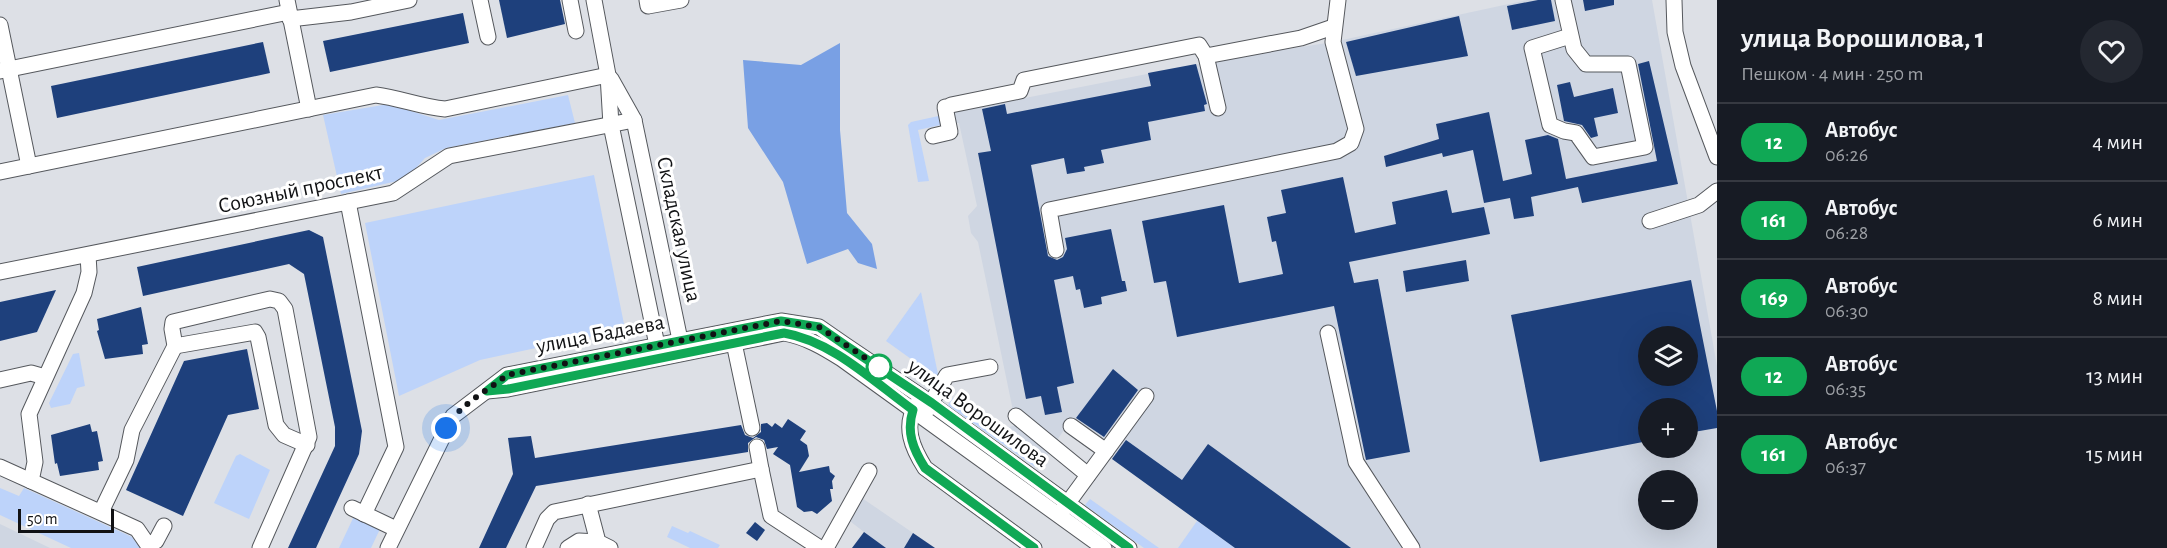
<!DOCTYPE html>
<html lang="ru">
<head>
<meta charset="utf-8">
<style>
	:root { --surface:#171b24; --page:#242831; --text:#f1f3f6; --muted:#9ea1a6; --line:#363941 }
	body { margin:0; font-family:"Alegreya Sans",sans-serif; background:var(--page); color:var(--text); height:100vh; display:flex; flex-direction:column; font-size:22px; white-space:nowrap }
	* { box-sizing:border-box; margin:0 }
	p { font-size:20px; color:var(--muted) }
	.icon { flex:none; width:33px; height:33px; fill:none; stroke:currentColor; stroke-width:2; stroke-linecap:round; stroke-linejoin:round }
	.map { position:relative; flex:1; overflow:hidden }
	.sheet { display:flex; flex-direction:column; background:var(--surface); width:450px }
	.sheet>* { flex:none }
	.badge { padding:0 12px; border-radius:20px; font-size:21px; line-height:39px }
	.tools { position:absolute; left:1638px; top:326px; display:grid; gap:12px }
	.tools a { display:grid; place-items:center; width:60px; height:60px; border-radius:50%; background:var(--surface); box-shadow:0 6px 24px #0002; font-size:30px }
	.scale { position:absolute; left:18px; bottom:15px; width:96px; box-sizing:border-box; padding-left:6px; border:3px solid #111214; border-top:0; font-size:16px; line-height:21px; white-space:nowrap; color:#111214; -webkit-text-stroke:4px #fff; paint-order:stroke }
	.you { position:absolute; width:30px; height:30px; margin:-15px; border:4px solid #fff; border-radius:50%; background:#1a73e8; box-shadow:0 0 0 9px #1a73e833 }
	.map>.badge { position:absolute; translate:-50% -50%; box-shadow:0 0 0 3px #fff }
	.round { display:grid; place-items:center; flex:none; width:63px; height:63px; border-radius:32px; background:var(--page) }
	.head { display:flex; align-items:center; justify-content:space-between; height:102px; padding:0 24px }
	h1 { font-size:28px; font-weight:600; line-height:45px }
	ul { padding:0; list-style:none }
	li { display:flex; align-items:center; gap:18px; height:78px; padding:0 24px; border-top:2px solid var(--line) }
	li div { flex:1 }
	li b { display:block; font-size:22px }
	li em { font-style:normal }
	li .badge { min-width:66px; font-weight:700; text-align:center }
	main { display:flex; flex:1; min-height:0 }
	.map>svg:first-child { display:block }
	.built { fill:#cfd6e2; fill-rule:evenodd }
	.green { fill:#bdd3fa }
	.forest { fill:#79a0e4 }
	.building { fill:#1e407c; fill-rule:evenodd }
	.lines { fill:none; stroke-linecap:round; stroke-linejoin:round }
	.minor-casing { stroke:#55585d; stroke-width:17 }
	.minor { stroke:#fff; stroke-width:15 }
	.line-casing { stroke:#fff; stroke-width:14 }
	.line { stroke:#10a855; stroke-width:9 }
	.walk { stroke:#111214; stroke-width:6; stroke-dasharray:0 10.8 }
	.stop-dot { fill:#fff; stroke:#10a855; stroke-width:3 }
	.labels { text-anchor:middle; stroke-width:6; stroke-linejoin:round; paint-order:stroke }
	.street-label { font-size:22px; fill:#111214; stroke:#fff }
</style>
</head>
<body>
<main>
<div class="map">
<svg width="1717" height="548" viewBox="0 0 1717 548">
	<rect width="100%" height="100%" fill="#dde0e6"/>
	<!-- built -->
	<g class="built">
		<path d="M1527 0H1652L1717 366V548H1235L1109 456 1071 419 1045 459 1006 428 1016 425 978 242 971 233 968 216 977 206 959 123 945 124 943 115 986 106 985 99 999 97 1000 103 1208 62 1333 42ZM1648 336H1688V375H1648ZM1648 408H1688V447H1648ZM1648 480H1688V519H1648Z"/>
		<path d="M859 496 935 548H852L864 532 846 518Z"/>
		<path d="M0 524 50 548H0Z"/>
	</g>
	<!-- green -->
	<g class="green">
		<path d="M568 95 575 123 446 148 425 158 406 179 341 194 323 115 389 104 439 120Z"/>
		<path d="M943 115 945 124 918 130 929 181 918 182 908 125 911 122Z"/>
		<path d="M594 175 625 329 480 360 399 396 365 223Z"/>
		<path d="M921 292 939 379 886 341Z"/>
		<path d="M79 353 85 386 77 388 70 404 51 408 49 403 73 354Z"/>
		<path d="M953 398 1039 460 1035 467 948 405Z"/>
		<path d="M240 454 270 470 249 519 214 503 236 456Z"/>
		<path d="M0 488 19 496 24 488 132 537 140 548H71L0 515Z"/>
		<path d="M1090 499 1159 548H1144L1085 505Z"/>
		<path d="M355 514 381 527 371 548H339Z"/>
		<path d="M1197 521 1235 548H1178Z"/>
		<path d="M672 526 688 533 690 531 720 545 718 548H690L667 537Z"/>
	</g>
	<!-- forest -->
	<path class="forest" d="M840 43V130L847 213 872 244 877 269 858 263 848 249 807 264 783 182 748 128 743 60 801 65Z"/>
	<!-- building -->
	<g class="building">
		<path d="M499 0H560L565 24 507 38Z"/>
		<path d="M1538 0H1551L1555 21 1512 30 1507 6Z"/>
		<path d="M1583 0H1614V5L1585 11Z"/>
		<path d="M463 13 469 43 330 72 323 41Z"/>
		<path d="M1459 16 1468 56 1356 76 1346 42Z"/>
		<path d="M263 42 270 73 57 118 51 86Z"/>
		<path d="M1649 61 1678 184 1582 203 1578 187 1531 197 1534 216 1514 219 1510 198 1484 203 1473 150 1443 157 1442 153 1386 167 1384 156 1439 139 1436 124 1489 112 1503 181 1532 174 1525 140 1548 135 1558 139 1566 179 1657 161 1638 64Z"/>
		<path d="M1196 64 1207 104 1204 105 1205 111 1148 122 1151 140 1101 150 1104 163 1084 167 1085 171 1067 174 1064 158 1031 165 1048 256 1057 260 1063 257 1067 249 1065 238 1111 229 1122 281H1125L1127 291 1101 297 1102 304 1084 308 1080 289 1076 290 1073 276 1054 280 1074 383 1057 387 1062 412 1045 415 1041 396 1026 399 978 153 991 151 982 109 1005 104 1007 114 1151 86 1148 73Z"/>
		<path d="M1570 82 1574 97 1613 88 1618 113 1594 118 1598 136 1591 138 1582 125 1564 121 1557 85Z"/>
		<path d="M1343 177 1355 233 1396 224 1392 202 1447 190 1452 213 1484 207 1490 234 1349 262 1354 283 1378 279 1410 452 1366 460 1334 306 1177 337 1166 281 1154 283 1142 221 1224 205 1239 283 1283 274 1276 241 1272 242 1267 217 1286 213 1281 190Z"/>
		<path d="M309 230 323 237 362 431 359 454 316 548H288L335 446V427L304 274 289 264 143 296 137 267Z"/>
		<path d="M1466 260 1469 281 1406 292 1403 271Z"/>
		<path d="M1691 280 1717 411V428L1688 433V408H1648V441L1540 462 1511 315ZM1648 336H1688V375H1648Z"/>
		<path d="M56 290 37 332 0 341V302Z"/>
		<path d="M141 307 148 344 142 345 143 354 105 359 97 331 99 330 97 319Z"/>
		<path d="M247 349 259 409 228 415 183 516 126 490 184 361Z"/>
		<path d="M1113 369 1138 390 1104 437 1076 418Z"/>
		<path d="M788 419 806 431 800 440 807 445 809 456 799 472 829 466 830 472 835 476 832 481 833 489H830L832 501 817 514 812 511 804 512 797 507 790 465 773 454 778 447 767 449 764 440 756 437 748 443V452L536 486 506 548H479L513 474 508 438 531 436 535 458 741 425 745 435 753 438 761 432V424L767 423 772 427 775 423 782 428Z"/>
		<path d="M90 424 92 432 97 431 103 461 98 462 99 470 60 476 57 463 55 464 51 435Z"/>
		<path d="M1126 440 1182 480 1208 444 1351 548H1235L1112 459Z"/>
		<path d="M755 522 765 530 757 541 746 533Z"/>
		<path d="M864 532 886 548H852Z"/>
		<path d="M913 533 935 548H904Z"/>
	</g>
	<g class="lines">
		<defs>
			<g id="minor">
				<path d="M287 0 309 109"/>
				<path d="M480 0 488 37"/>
				<path d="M570 0 576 31"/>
				<path d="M594 0 608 75 611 125 657 345 665 349"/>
				<path d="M647 0 648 6 681 0"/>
				<path d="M1563 0 1574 49 1586 64H1628L1645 147 1593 157 1576 133 1564 131 1550 125 1532 48 1570 36"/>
				<path d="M1674 0 1675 32 1683 66 1717 157"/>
				<path d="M290 19 351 12 409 0"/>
				<path d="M0 25 29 166"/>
				<path d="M1206 56 1301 38 1333 27"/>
				<path d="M0 71 289 12"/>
				<path d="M611 79 634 120 680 340 677 350"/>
				<path d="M951 105 1020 91 1024 80 1199 45 1206 56 1218 108"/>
				<path d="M933 136 950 132 945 107"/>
				<path d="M0 172 376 95C400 98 421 107 445 109L608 75"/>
				<path d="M348 202 396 447 364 514"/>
				<path d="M1650 221 1699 205 1717 191"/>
				<path d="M1056 250 1049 210 1337 151 1351 143 1356 129 1333 42 1338 0"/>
				<path d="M88 255 89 272 84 293 29 414 35 462 31 481 137 529 150 548"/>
				<path d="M0 272 393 193 449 156 634 120"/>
				<path d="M1328 333 1356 462 1412 548"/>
				<path d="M734 343 752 428"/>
				<path d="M175 346 255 332 258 337 276 425 284 435 307 445"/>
				<path d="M0 380 31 373 45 377"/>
				<path d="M487 391 508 389 784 333C806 337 823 347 842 359L1104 548"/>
				<path d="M917 404C902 426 913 449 925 468L1034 548"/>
				<path d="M927 410 947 375 990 367"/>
				<path d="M1016 416 1088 475"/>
				<path d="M1071 426 1106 451"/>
				<path d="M0 467 31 481"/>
				<path d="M761 469 771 516 820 548"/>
				<path d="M588 504 598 542 610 548"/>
				<path d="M352 508 396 529"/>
				<path d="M1062 511 1146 396"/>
				<path d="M101 512 126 460 132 430 175 346 172 329 173 322 270 299 279 301 285 309 309 437 260 548"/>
				<path d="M148 544 156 541 164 526"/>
				<path d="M388 548 453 416 507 375 781 321 819 327 845 345 922 397 1129 548"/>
				<path d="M534 548 547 519 554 512 761 469 757 447"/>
				<path d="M568 548 579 541 598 542"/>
				<path d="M826 548 869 471"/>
			</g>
		</defs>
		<!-- minor casing -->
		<use href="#minor" class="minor-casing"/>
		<!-- minor -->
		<use href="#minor" class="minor"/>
	</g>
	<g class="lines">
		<defs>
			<path id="line" d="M1034 548 925 468C913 449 906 432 913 410 874 382 832 341 784 333L508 389 487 391 507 375 781 321 819 327 845 345 932 403 1129 548"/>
		</defs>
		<!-- line casing -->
		<use href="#line" class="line-casing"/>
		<!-- line -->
		<use href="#line" class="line"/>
		<!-- walk -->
		<path class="walk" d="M446 428C460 404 486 392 507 375L781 321 819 327 879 367"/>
	</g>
	<!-- markers -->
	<circle class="stop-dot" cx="879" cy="367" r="12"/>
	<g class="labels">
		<!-- street labels -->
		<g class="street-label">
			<text transform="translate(300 188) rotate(-12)" y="8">Союзный проспект</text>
			<text transform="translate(680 229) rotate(78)" y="8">Складская улица</text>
			<text transform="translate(600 333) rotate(-11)" y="8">улица Бадаева</text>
			<text transform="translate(979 412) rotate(36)" y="8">улица Ворошилова</text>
		</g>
	</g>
</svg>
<div class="tools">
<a><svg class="icon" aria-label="layers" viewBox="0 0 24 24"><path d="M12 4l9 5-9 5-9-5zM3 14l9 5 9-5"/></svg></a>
<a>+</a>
<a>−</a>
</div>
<div class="scale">50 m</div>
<div class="you" style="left:446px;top:428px"></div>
</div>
<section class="sheet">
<div class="head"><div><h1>улица Ворошилова, 1</h1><p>Пешком · 4 мин · 250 m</p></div><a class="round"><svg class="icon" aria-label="heart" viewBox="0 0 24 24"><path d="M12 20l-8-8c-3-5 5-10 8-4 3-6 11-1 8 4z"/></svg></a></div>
<ul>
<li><span class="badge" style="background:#10a855;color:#fff">12</span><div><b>Автобус</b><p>06:26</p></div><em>4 мин</em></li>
<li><span class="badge" style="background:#10a855;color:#fff">161</span><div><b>Автобус</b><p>06:28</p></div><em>6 мин</em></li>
<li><span class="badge" style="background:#10a855;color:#fff">169</span><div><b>Автобус</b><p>06:30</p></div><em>8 мин</em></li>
<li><span class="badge" style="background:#10a855;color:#fff">12</span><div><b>Автобус</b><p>06:35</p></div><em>13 мин</em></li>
<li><span class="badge" style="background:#10a855;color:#fff">161</span><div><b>Автобус</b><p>06:37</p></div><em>15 мин</em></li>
</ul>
</section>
</main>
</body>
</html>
